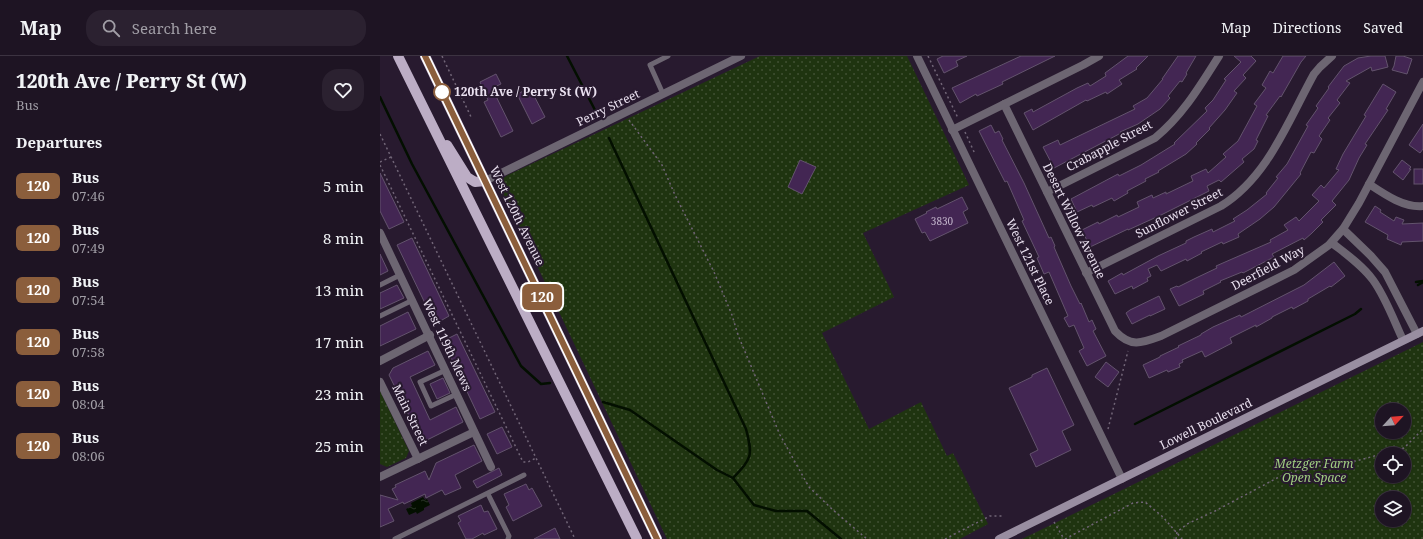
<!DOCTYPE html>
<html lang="en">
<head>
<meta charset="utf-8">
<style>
	:root { --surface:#1e1423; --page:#2b2130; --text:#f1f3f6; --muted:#a19ea6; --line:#3c3341 }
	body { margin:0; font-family:"Noto Serif",serif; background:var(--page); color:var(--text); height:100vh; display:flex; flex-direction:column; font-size:15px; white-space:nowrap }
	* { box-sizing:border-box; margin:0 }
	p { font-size:13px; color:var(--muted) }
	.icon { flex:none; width:22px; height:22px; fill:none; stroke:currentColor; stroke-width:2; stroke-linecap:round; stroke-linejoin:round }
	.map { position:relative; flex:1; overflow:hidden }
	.details { display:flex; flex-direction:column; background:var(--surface); width:380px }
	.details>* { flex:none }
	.badge { padding:0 8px; border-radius:6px; font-size:14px; line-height:26px }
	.needle { width:26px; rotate:64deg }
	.tools { position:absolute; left:995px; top:347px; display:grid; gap:8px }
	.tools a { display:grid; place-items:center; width:36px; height:36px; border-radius:50%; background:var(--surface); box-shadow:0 1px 3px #0004,0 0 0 1px var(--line); font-size:20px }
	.map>.badge { position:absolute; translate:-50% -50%; box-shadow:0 0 0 2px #fff }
	h2 { padding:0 16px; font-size:15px; line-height:36px }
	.round { display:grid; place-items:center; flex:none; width:42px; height:42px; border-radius:16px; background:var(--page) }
	.summary { display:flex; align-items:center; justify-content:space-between; height:68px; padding:0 16px }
	h1 { font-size:19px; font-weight:800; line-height:30px }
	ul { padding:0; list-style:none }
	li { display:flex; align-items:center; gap:12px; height:52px; padding:0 16px }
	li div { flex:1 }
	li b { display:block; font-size:15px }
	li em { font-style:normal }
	li .badge { min-width:44px; font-weight:700; text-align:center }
	header { display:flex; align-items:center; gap:24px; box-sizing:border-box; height:56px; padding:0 20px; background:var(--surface); border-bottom:1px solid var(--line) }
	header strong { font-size:19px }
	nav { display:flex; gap:22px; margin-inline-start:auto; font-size:14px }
	.search { width:280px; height:36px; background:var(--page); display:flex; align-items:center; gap:10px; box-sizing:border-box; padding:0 14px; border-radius:16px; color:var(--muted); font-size:15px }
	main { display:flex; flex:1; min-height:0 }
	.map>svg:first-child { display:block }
	.park { fill:url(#park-dots); fill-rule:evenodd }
	.water { fill:url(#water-ripples) }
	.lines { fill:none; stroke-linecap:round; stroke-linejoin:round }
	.stream { stroke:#030f00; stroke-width:2.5 }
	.building { fill:#432653; stroke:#63536d }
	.path { stroke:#716577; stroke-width:1.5; stroke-dasharray:2 3; stroke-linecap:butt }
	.service { stroke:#6d6672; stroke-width:5 }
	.minor { stroke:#6d6672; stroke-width:8 }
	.tertiary { stroke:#6d6672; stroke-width:8 }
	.secondary { stroke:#998ea1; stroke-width:8 }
	.primary { stroke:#bcadc5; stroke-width:10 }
	.line-casing { stroke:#fff; stroke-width:9 }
	.line { stroke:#8b5e3c; stroke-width:6 }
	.stop-dot { fill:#fff; stroke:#8b5e3c; stroke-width:2 }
	.labels { text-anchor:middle; stroke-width:4; stroke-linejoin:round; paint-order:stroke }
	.number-label { font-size:10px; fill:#c0b2c9 }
	.stop-label { font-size:12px; font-weight:bold; fill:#eae1f0; stroke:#281a2f; text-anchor:start }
	.street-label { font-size:12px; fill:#eae1f0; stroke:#281a2f }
	.park-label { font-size:12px; font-style:italic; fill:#a0ce82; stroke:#281a2f }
</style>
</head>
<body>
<header>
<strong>Map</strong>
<div class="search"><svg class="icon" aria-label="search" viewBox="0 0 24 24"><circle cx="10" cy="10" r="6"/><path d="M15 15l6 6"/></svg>Search here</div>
<nav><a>Map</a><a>Directions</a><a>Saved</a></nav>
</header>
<main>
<section class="details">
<div class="summary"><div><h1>120th Ave / Perry St (W)</h1><p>Bus</p></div><a class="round"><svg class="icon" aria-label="heart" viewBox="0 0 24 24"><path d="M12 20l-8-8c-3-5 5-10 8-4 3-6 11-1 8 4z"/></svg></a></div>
<h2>Departures</h2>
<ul>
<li><span class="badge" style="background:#8b5e3c;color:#fff">120</span><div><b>Bus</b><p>07:46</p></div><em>5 min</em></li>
<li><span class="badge" style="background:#8b5e3c;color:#fff">120</span><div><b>Bus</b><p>07:49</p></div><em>8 min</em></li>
<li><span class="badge" style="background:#8b5e3c;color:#fff">120</span><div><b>Bus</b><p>07:54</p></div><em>13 min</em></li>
<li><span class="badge" style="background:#8b5e3c;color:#fff">120</span><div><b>Bus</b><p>07:58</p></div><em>17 min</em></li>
<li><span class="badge" style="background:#8b5e3c;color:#fff">120</span><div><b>Bus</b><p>08:04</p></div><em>23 min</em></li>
<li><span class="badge" style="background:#8b5e3c;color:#fff">120</span><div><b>Bus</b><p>08:06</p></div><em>25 min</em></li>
</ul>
</section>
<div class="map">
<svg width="1043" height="483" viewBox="0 0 1043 483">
	<defs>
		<pattern id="park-dots" width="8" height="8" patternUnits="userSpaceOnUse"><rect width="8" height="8" fill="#1f3410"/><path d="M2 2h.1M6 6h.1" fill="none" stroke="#405133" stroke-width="1.8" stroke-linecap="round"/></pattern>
		<pattern id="water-ripples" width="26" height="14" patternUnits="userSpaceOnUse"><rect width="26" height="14" fill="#030f00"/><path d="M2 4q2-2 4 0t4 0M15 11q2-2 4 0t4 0" fill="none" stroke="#283226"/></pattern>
	</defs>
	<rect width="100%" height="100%" fill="#281a2f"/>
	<!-- park -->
	<g class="park">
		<path d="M380 0H527L589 129 483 177 514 241 442 277 489 373 541 346 567 400 573 397 608 468 580 483H287L121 134 120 124 128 119Z"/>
		<path d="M1043 286V483H642L675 467ZM1002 354H1024V376H1002ZM1002 398H1024V420H1002ZM1002 442H1024V464H1002Z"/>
		<path d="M0 335 29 395 26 402 7 411 0 408Z"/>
	</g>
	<!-- water -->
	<path class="water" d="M43 441 45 444 47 443 50 449 44 452V454L37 458 36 456 29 459 26 453 32 450 31 447Z"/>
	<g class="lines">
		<!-- stream -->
		<g class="stream">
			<path d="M187 0 216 56"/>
			<path d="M0 41 32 108 141 310 161 328 170 327"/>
			<path d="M229 82 366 373C373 400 372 402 353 422"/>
			<path d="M1036 226 1043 225"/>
			<path d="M1038 229 1043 226"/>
			<path d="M223 346 250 354 337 414 353 422 374 449 396 455H427L461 483"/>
			<path d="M755 368 975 258 981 253"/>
		</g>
	</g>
	<!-- building -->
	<g class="building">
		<path d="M563 0H587L576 5 578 10 564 17 557 3Z"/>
		<path d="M641 0H675L622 26 623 28 597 40 596 38 580 47 572 32Z"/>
		<path d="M748 0H768L756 12 757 13 739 24 742 28 727 38 726 36 707 45 706 44 653 74 644 57 652 53 653 56 697 32 708 27 710 30 726 20 725 17Z"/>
		<path d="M798 0H816L806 17 807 18 802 26 800 25 788 40 790 42 780 53 758 68 740 76 741 77 674 112 663 91 678 84 680 89 755 53 753 50 767 42 783 23H782Z"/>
		<path d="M854 0H871L876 5 863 19 866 22 854 35 857 37 845 54 829 72 830 73 816 87 817 88 806 98 778 115 779 116 765 123 766 125 747 135 748 137 734 145 732 142 713 151 712 149 697 156 691 143 738 118 739 120 761 109 795 88 794 87 827 55 825 52 833 44 846 24 844 23 861 6Z"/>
		<path d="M903 0H926L921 6 901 41 900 40 886 59 888 60 876 84 878 85 874 93 862 103 864 106 841 126 839 124 827 130 829 135 781 159 748 174V173L710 191 702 174 718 166 719 168 737 159 738 161 759 151 757 146 772 139 773 142 786 136V138L813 125 811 120 826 113 828 117 846 101 843 98 858 85 877 50 874 48 886 32 882 29 890 15 893 17Z"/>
		<path d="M991 0H1005L1008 11 992 15 991 11 966 25 970 27 957 44 960 47 948 62 950 64 939 80 942 83 934 97 931 96 920 117 921 118 894 151 880 163 858 178 859 181 843 188 842 186 821 196 822 197 807 205 806 203 781 215 777 209 768 213 771 220 767 222 768 225 753 233 752 230 735 238 728 225 742 217 743 219 778 200 806 187V185L814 181 832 173 833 176 855 165 853 163 867 154 887 138 886 137 898 122 896 121 907 108 928 70 926 69 938 52 936 50 949 32 948 31 964 10 978 2Z"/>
		<path d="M1016 0H1023L1032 3 1027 18 1012 14 1014 10Z"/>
		<path d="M116 18 121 28 112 32 133 75 121 81 104 46 108 44 100 26Z"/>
		<path d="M1003 28 1016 36 1006 53 1008 54 985 88 987 89 979 102 969 124 952 145 956 149 941 164 943 166 932 177 924 184 923 182 892 198 894 201 863 217 862 216 840 225 841 226 823 235 824 238 799 250 790 233 797 230 798 231 816 222 837 212 836 210 891 186 890 184 908 174 904 169 916 161 919 165 939 145 932 139 941 129 944 132 959 114 956 113 963 98 986 60 984 59Z"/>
		<path d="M150 32 165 61 152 68 137 38Z"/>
		<path d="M1043 68V93L1040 97 1029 89Z"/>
		<path d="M611 69 615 77 619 75 623 83 622 84 644 127 669 182 671 181 675 190 674 191 691 230 700 248 701 247 709 266 712 264 716 273 713 275 726 300 707 310 699 295 704 292 694 269 689 271 684 262 688 260 669 216 664 218 657 202 659 201 642 165 644 164 627 125 625 126 599 75Z"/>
		<path d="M420 104 436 111 422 138 408 131Z"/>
		<path d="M1022 104 1031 111 1029 113H1031L1023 124 1013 116Z"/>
		<rect x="1034" y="113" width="9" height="15"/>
		<path d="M0 117 24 166 9 173 0 155Z"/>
		<path d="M582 141 588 153 583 156 588 167 550 185 545 176 542 177 535 163 547 157 546 156 556 151 557 153Z"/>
		<path d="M995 150 1001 154 1000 156 1014 165 1016 161 1024 164 1022 168 1043 167V185L1022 186 1021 189 1007 183 1008 179 985 166Z"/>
		<path d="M32 182 69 260 55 268 17 189Z"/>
		<path d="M0 198 8 215 0 219Z"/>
		<path d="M954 206 965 220 951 231 950 230 928 243V245L913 253 912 251 892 261V262L876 271V269L850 282 852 287 825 301 822 295 802 304 803 306 799 308 800 311 788 316 787 314 769 322 763 309 780 301V300L799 291 798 290 821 279V278L833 271 860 259 861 261 924 229Z"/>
		<path d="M17 229 24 242 0 253V237Z"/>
		<path d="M779 240 785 253 770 260V259L752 268 746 257 750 254Z"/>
		<path d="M28 256 36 273 0 290V270Z"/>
		<path d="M77 278 115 356 100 363 63 285Z"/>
		<path d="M48 295 55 309 30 321 50 364 76 351 83 366 47 384 40 382 9 319 13 312Z"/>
		<path d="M726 306 739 316 728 331 715 321Z"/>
		<path d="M667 312 694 369 682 375 691 394 656 411 650 398 658 394 629 332 652 321V319Z"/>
		<path d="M63 322 70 337 57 343 50 328Z"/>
		<path d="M122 371 132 391 117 398 107 378Z"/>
		<path d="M94 389 102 405 75 419 81 432 65 439 62 434 46 442 45 438 24 448 23 446 8 453 14 465 0 471V439L18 444 12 433 16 431 15 429 45 415 49 424 56 407Z"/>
		<path d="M119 412 122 419 97 432 93 425Z"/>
		<path d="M146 428 149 434 152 432 162 450 133 465 126 451 129 449 124 438Z"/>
		<path d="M101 449 104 456 108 455 117 473 104 479 103 477 92 483H86L78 467 81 465 78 460Z"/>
		<path d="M175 472 180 483H154Z"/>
	</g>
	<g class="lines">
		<!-- path -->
		<g class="path">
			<path d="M62 0 92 63"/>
			<path d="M548 0 578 62"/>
			<path d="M249 64 282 109 295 139 334 216 352 259 358 279 400 379 429 431 453 454 487 483"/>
			<path d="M585 76 595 98"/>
			<path d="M0 78 195 483"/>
			<path d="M0 106 11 101"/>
			<path d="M0 109 143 406H148L156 402"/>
			<path d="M728 373 748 295"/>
			<path d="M674 466 684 483"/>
			<path d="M565 483 610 460H623"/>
			<path d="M685 483 753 447 765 446 783 461 802 483"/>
			<path d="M796 483 797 476 807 468 835 455 899 421 924 412 976 405 1024 392 1043 373"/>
		</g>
		<!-- service -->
		<g class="service">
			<path d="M283 38 270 9 288 0"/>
			<path d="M0 229 20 219"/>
			<path d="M0 260 33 244"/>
			<path d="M66 314 40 326 51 350 77 338"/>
			<path d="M108 438 129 480 128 483"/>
			<path d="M15 483 144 419"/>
		</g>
		<!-- minor -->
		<g class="minor">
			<path d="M624 48 735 275C751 292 762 287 781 280L914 214 949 189 963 173 979 147 1043 26"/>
			<path d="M572 74 703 9 719 0"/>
			<path d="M989 128C1004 138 1024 152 1043 150"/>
			<path d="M667 136 775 82C803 59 820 30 839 0"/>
			<path d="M963 173 991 200 1005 216 1037 278"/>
			<path d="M0 177 111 411"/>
			<path d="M952 187C966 198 982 209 993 224 1006 242 1014 265 1023 284"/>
			<path d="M706 217 841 150C888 121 908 65 934 18L940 11 952 0"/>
			<path d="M0 305 50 279"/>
			<path d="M0 326 38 403"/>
			<path d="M0 421 94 376"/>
		</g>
		<!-- tertiary -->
		<g class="tertiary">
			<path d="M537 0 742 423"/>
			<path d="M105 125 361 0"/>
		</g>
		<!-- secondary -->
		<path class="secondary" d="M619 483 1043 275"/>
		<!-- primary -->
		<g class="primary">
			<path d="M18 0 257 483"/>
			<path d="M45 0 277 483"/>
			<path d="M67 89 87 121 95 126 105 125"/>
		</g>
	</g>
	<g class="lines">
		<defs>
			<path id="line" d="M45 0 277 483"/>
		</defs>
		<!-- line casing -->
		<use href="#line" class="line-casing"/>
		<!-- line -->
		<use href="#line" class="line"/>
	</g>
	<!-- markers -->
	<circle class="stop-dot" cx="62" cy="36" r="8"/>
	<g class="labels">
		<!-- number labels -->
		<g class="number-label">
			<text x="562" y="169">3830</text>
		</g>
		<!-- stop labels -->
		<g class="stop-label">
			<text x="74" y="40">120th Ave / Perry St (W)</text>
		</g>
		<!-- street labels -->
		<g class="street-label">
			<text transform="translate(228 52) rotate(-26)" y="4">Perry Street</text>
			<text transform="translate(729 90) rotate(-28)" y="4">Crabapple Street</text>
			<text transform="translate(799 157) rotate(-27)" y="4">Sunflower Street</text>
			<text transform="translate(137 160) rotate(64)" y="4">West 120th Avenue</text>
			<text transform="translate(694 165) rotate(64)" y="4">Desert Willow Avenue</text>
			<text transform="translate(650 206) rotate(64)" y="4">West 121st Place</text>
			<text transform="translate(888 212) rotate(-28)" y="4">Deerfield Way</text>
			<text transform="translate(67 289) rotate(65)" y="4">West 119th Mews</text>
			<text transform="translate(30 359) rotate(64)" y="4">Main Street</text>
			<text transform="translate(826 368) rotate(-26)" y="4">Lowell Boulevard</text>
		</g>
		<!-- park labels -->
		<g class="park-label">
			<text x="934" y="412">Metzger Farm<tspan x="934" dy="14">Open Space</tspan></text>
		</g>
	</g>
</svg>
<div class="tools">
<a><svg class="needle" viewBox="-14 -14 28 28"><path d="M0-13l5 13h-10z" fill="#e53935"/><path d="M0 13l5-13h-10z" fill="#a19ea6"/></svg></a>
<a><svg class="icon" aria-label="locate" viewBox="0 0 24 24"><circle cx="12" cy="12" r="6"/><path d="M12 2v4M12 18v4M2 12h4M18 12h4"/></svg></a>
<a><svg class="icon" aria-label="layers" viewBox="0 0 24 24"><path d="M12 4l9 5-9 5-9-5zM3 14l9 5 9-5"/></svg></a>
</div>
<b class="badge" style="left:162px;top:241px;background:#8b5e3c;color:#fff">120</b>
</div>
</main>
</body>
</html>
